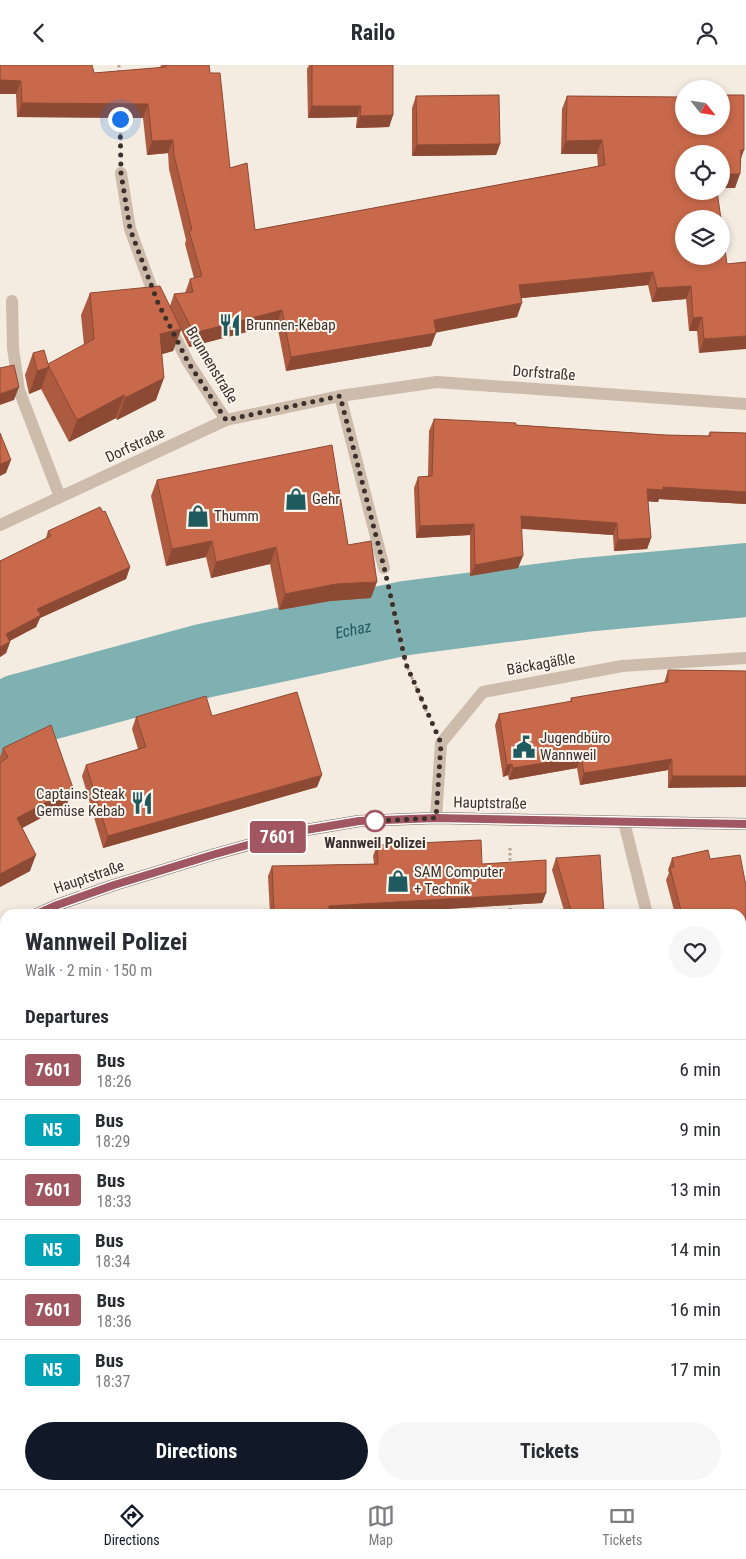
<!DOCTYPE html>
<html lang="en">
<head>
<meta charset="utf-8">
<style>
	:root { --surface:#fff; --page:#f7f7f7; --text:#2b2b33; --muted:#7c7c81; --line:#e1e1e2; --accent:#111827 }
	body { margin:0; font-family:"Roboto Condensed",sans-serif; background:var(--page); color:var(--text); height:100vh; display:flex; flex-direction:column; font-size:19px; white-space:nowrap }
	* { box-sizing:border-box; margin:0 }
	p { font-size:16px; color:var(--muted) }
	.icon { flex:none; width:28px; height:28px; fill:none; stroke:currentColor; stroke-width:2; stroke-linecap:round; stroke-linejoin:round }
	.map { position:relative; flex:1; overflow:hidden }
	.sheet { position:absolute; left:0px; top:844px; width:746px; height:581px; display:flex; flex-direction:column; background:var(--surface); border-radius:15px 15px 0 0; box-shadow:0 2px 8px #0003 }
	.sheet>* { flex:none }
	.badge { padding:0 10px; border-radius:4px; font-size:18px; line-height:32px }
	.needle { width:32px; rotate:120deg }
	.buttons { position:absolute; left:675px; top:15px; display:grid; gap:10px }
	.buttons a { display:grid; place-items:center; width:55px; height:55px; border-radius:50%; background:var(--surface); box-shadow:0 2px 8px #0003; font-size:25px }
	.you { position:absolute; width:25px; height:25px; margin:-12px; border:4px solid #fff; border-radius:50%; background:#1a73e8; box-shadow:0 0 0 8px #1a73e833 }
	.map>.badge { position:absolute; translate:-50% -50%; box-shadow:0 0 0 2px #fff }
	h2 { padding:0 25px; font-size:19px; line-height:45px }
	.round { display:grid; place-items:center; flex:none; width:52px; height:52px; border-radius:26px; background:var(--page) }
	.summary { display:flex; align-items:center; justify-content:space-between; height:85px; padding:0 25px }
	h1 { font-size:24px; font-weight:700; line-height:38px }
	.button { display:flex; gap:10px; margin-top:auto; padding:10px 25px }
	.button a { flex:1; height:58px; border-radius:30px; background:var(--accent); color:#fff; font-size:20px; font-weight:700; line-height:58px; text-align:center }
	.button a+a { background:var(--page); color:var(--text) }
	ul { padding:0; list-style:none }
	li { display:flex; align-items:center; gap:15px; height:60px; padding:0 25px; border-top:1px solid var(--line) }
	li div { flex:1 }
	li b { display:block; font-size:19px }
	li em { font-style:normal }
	li .badge { min-width:55px; font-weight:700; text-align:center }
	header { display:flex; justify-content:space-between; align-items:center; height:65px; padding:0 25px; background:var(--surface); font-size:22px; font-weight:700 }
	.tab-bar { display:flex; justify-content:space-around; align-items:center; height:70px; border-top:1px solid var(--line); background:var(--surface); font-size:14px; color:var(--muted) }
	.tab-bar a { display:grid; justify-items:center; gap:2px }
	.tab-bar .selected { color:var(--accent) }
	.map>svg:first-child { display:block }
	.plaza { fill:url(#plaza-grid) }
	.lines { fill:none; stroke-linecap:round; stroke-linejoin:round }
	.river { stroke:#7fb0b2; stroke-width:74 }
	.path { stroke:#b9a596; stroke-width:3; stroke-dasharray:2.5 2.5; stroke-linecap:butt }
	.minor { stroke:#cdbbac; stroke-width:12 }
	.major { stroke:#7d675c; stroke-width:12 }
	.wall { fill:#ac5a40 }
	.shaded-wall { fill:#8c4a34 }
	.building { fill:#c8694b; stroke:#8c4a34 }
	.line-casing { stroke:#fff; stroke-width:11 }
	.line { stroke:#a15761; stroke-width:8 }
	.walk { stroke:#3b302b; stroke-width:5; stroke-dasharray:0 9 }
	.stop-dot { fill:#fff; stroke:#a15761; stroke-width:2.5 }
	.labels { text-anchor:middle; stroke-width:4; stroke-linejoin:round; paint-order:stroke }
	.poi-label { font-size:15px; fill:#3b302b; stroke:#fbf5ee; text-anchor:start }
	.street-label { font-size:15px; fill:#3b302b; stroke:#fbf5ee }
	.stop-label { font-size:15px; font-weight:bold; fill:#3b302b; stroke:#fbf5ee }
	.water-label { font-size:16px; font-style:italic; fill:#1f5a5e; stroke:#fbf5ee }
</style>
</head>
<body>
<header><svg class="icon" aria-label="back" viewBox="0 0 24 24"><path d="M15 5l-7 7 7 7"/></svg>Railo<svg class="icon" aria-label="person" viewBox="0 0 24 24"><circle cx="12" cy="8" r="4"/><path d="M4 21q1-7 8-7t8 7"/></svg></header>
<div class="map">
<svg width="746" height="1424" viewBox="0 0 746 1424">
	<defs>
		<pattern id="plaza-grid" width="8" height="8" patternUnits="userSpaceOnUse" patternTransform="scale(1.25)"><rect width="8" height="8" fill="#ecdcc8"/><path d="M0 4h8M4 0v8" fill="none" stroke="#cbbdac"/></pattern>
	</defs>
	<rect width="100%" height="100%" fill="#f4ebe1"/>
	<!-- plaza -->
	<path class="plaza" d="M746 1123V1193L741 1172V1125Z"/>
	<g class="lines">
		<!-- river -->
		<path class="river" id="s1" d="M0 657 19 646 203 596 406 553 584 530 746 515"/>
		<!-- path -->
		<g class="path">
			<path d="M119 0V9"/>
			<path d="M120 48 121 82"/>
			<path d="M390 530 406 599 428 650"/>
			<path d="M510 783V802"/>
			<path d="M510 838V849"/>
			<path d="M741 1125 746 1123"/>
			<path d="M0 1353 5 1351"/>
		</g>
		<!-- minor -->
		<g class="minor">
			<path d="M121 108 130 164 157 238"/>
			<path d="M12 236 13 283 19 325 60 432"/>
			<path d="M170 262 188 297 226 355"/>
			<path d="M340 331 384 503"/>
			<path d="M0 460 226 355 340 331 437 317 746 339"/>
			<path d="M436 753 441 678 483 627 622 601 746 593"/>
			<path d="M624 757 647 849"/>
			<path d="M741 1172 746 1193"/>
			<path d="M741 1281H746"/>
		</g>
		<!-- major -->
		<g class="major">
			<path d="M37 849 57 840 114 820 212 790 294 767 359 756 436 753 746 759"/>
			<path d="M0 866 5 863"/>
		</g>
	</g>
	<!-- wall -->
	<g class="wall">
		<path d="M0 0 94 8 160 3 161 0H209L210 8 230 103 255 165 598 101 597 89H561L562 44 567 31 679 32 680 30 741 95 735 123 684 89 727 199 746 197 699 288 697 266H689L686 234 652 237 648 220 521 233 517 252 436 267 431 281 286 306 277 259 189 282 181 265 173 286 162 289 156 335 117 355 116 353 69 377 41 324 29 329 25 310 33 288 48 299 84 280 81 250 90 228 170 241 174 229 185 228 190 214 194 213 185 179 186 175 169 104 168 88 147 90 143 53 17 52 16 29H0Z"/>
		<path d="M309 0H393V50L389 62 356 63 357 52 308 53 307 4Z"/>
		<path d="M416 31 500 79 496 90 412 91V43Z"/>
		<path d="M434 354 665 370 708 371 710 367 746 368V439L659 434 658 437 648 436 651 473 647 484 614 486 613 470 522 464 518 503 470 511V470L416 473 414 423 418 412 428 411 429 366Z"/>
		<path d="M157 415 348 480 371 533 330 536 279 545 270 499 211 513 206 492 166 501 151 431Z"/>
		<path d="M48 466 130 502 126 514 40 553 36 562 10 576V577L6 588 0 592V496L46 473Z"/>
		<path d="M668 605 746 606 668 723V705L580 720 577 703 509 715 508 710 503 712 495 660 499 649 570 637 571 633 664 618Z"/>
		<path d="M212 651 317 722 103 783 82 711 86 700 138 684 132 664 136 652Z"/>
		<path d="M3 683 67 739 22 763 30 806 0 822V692Z"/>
		<path d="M377 780 482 799 546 828 542 838 365 849H270L268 811 272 801 374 799 373 791Z"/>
		<path d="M556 793 604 849H565L552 805Z"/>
		<path d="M672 793 710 794 746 821V1054L741 1056V849H675L666 815 669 808 668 805Z"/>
		<path d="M5 913V1162L0 1163 5 1100 0 1084V916Z"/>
		<path d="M5 1260V1323L1 1324 0 1321V1262Z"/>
		<path d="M32 1420H91L92 1424H33Z"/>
		<path d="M321 1420H562L563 1424H322Z"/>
		<path d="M696 1420H741L746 1424H697Z"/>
	</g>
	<!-- shaded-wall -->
	<g class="shaded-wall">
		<path d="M0 15 21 16 16 29H0Z"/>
		<path d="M22 38 148 39 143 53 17 52Z"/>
		<path d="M312 41H361L357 52 308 53Z"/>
		<path d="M393 50 389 62 356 63 360 51Z"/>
		<path d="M173 75 168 88 147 90 152 76Z"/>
		<path d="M602 75 597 89H561L566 76Z"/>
		<path d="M500 79 496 90 412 91 417 80Z"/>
		<path d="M741 85H744L739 99Z"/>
		<path d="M721 109H740L735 123H721Z"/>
		<path d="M653 207 648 220 514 234 519 220Z"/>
		<path d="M691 221 686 234 652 237 657 223Z"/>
		<path d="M522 238 517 252 429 269 434 255Z"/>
		<path d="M282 245 277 259 189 282 194 268Z"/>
		<path d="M702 252 697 266H689L693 253Z"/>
		<path d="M181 264 173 286 152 292 160 269Z"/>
		<path d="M436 268 431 281 286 306 291 292Z"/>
		<path d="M746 271V284L699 288 704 274Z"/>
		<path d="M49 302 41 324 29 329 37 306Z"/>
		<path d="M164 313 156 335 117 355 125 333Z"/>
		<path d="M19 322 14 335 0 340V329Z"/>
		<path d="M124 330 116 353 69 377 77 355Z"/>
		<path d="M11 395 6 408 0 411V399Z"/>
		<path d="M663 422 746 427V439L659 434 658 437 643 436 647 424Z"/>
		<path d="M521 451 617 458 613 470 517 463Z"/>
		<path d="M474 459 470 470 416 473 420 461Z"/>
		<path d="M651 473 647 484 614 486 618 475Z"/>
		<path d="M212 476 206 492 166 501 172 484Z"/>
		<path d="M276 482 270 499 211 513 216 497Z"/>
		<path d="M523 491 518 503 470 511 475 500Z"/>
		<path d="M130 502 126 514 40 553 36 562 1 580 6 569 37 544Z"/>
		<path d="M377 517 371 533 330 536 279 545 285 529 336 519Z"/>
		<path d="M10 577 6 588 0 592V582Z"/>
		<path d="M581 692 577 703 509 715 513 703Z"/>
		<path d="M672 694 668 705 580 720 584 708Z"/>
		<path d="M512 699 508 710 503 712 507 700Z"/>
		<path d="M322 710 317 722 103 783 108 771Z"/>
		<path d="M672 711H746V722L668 723Z"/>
		<path d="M73 723 67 739 11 769 17 753Z"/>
		<path d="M36 790 30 806 0 822V809Z"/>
		<path d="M546 828 542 838 365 849H326L329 841Z"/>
		<path d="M744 1044H746V1054L741 1056V1053Z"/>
		<path d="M5 1152V1162L0 1163V1154Z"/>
		<path d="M5 1313V1323L1 1324Z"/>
	</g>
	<!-- building -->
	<g class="building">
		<path d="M0 0H92L94 8 166 2V0H209L210 8H220L230 103 247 98 255 165 605 100 602 75 566 76 567 31 680 32V30H684V61H721V30H744V85H741L740 109H721V89H684V126H717L721 154H684V191H721V156L727 199 746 197V271L704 274 702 252 693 253 691 221 657 223 653 207 519 220 522 238 434 255 436 268 291 292 282 245 194 268 174 229 193 227 190 214 202 211 189 166 192 165 174 90 173 75 152 76 148 39 22 38 21 16 0 15Z"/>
		<path d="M312 0H393V50L360 51 361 41H312Z"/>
		<path d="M499 30 500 79 417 80 416 31Z"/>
		<path d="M160 221 181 264 160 269 164 313 125 333 124 330 77 355 48 300 49 302 37 306 33 288 44 285 48 299 94 274 90 228Z"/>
		<path d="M14 300 19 322 0 329V303Z"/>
		<path d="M434 354 516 358 515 360 665 370 710 371V367L746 368V427L663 422V425L647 424 651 473 618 475 617 458 521 451 523 491 475 500 474 459 420 461 418 412 432 411Z"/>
		<path d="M0 368 11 395 0 399Z"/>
		<path d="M332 380 348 480 371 476 377 517 336 519 285 529 276 482 216 497 212 476 172 484 157 415Z"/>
		<path d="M100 442 103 447 105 446 130 502 37 544 41 550 6 569 10 577 0 582V496L51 471 48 466Z"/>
		<path d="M668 605 746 606V711H672V694L584 708 581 692 513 703 512 699 507 700 499 649 572 636 571 633 668 617Z"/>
		<path d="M297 627 322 710 108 771 86 700 146 682 136 652 206 631 212 651Z"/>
		<path d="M51 660 73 723 17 753 36 790 0 809V698L8 692 3 683Z"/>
		<path d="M481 775 482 799 546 795V828L329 841V849H274L272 801 378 799 377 780Z"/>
		<path d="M708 785 710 794 740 790 746 821V1044H744L741 1033V849H682L670 803 674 802 672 793Z"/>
		<path d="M600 790 604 849H572L556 793Z"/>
		<path d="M5 913V1078L0 1060V916Z"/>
		<path d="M5 1100V1152L0 1154V1102Z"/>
		<path d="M5 1260V1312L0 1297V1262Z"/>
		<path d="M746 1315V1424H706L705 1420H741V1317Z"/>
		<path d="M39 1420H91L92 1424H40Z"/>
		<path d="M334 1420H562L563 1424H335Z"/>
	</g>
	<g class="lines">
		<defs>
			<path id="line" d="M37 849 57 840 114 820 212 790 294 767 359 756 436 753 746 759"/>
		</defs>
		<!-- line casing -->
		<use href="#line" class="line-casing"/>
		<!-- line -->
		<use href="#line" class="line"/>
		<!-- walk -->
		<path class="walk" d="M120 54 121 108 130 164 158 238 188 297 226 355 340 331 384 502 406 599 441 678 436 753 375 756"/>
	</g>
	<!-- icons -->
	<defs>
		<symbol id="restaurant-bare" viewBox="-9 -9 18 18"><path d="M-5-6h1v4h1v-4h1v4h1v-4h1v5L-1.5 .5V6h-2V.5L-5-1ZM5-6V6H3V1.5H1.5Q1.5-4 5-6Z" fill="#1f5a5e" stroke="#fbf5ee" stroke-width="2.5" paint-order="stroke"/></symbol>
		<symbol id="shop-bare" viewBox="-9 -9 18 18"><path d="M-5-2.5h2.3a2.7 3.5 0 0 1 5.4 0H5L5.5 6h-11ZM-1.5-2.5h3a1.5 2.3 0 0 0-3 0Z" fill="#1f5a5e" stroke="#fbf5ee" stroke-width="2.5" paint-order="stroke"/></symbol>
		<symbol id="civic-bare" viewBox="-9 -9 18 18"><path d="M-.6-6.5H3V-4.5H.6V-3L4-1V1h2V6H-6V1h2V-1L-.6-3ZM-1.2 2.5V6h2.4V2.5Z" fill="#1f5a5e" stroke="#fbf5ee" stroke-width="2.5" paint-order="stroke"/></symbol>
	</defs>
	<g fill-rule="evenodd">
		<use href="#restaurant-bare" x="214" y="244" width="32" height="32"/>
		<use href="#shop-bare" x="280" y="418" width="32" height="32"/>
		<use href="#shop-bare" x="182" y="435" width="32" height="32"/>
		<use href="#civic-bare" x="508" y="666" width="32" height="32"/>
		<use href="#restaurant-bare" x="126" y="722" width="32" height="32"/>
		<use href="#shop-bare" x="382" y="800" width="32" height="32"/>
	</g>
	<!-- markers -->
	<circle class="stop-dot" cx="375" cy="756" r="10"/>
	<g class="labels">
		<!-- poi labels -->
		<g class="poi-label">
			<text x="246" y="265">Brunnen-Kebap</text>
			<text x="312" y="439">Gehr</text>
			<text x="214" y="456">Thumm</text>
			<text x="540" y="678">Jugendbüro<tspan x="540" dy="17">Wannweil</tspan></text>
			<text x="125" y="734" text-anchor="end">Captains Steak<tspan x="125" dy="17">Gemüse Kebab</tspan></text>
			<text x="414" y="812">SAM Computer<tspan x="414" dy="17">+ Technik</tspan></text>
		</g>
		<!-- street labels -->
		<g class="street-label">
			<text transform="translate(212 300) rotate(59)" y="5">Brunnenstraße</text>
			<text transform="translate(544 308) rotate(4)" y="5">Dorfstraße</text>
			<text transform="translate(135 380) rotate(-25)" y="5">Dorfstraße</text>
			<text transform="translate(541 599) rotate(-10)" y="5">Bäckagäßle</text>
			<text transform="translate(490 738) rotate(1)" y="5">Hauptstraße</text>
			<text transform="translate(89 812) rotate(-19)" y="5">Hauptstraße</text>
		</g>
		<!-- stop labels -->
		<g class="stop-label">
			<text x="375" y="783">Wannweil Polizei</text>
		</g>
		<!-- water labels -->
		<g class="water-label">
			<text dy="6" stroke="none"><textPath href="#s1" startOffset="366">Echaz</textPath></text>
		</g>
	</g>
</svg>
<div class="buttons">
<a><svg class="needle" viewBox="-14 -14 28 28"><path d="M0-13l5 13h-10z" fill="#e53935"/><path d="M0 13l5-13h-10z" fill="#7c7c81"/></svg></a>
<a><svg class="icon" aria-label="locate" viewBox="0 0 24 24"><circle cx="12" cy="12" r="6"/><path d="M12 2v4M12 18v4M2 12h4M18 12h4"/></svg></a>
<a><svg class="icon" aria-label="layers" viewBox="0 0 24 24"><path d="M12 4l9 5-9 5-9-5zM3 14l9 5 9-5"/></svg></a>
</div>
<div class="you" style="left:120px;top:54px"></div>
<b class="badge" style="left:278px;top:772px;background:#a15761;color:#fff">7601</b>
<section class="sheet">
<div class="summary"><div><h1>Wannweil Polizei</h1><p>Walk · 2 min · 150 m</p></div><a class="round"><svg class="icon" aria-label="heart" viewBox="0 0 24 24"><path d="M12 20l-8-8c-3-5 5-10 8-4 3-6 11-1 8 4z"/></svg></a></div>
<h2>Departures</h2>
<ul>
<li><span class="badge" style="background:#a15761;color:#fff">7601</span><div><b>Bus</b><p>18:26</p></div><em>6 min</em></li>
<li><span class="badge" style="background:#00a3b4;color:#fff">N5</span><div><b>Bus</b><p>18:29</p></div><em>9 min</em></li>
<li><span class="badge" style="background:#a15761;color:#fff">7601</span><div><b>Bus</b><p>18:33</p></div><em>13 min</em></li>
<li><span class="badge" style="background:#00a3b4;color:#fff">N5</span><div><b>Bus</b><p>18:34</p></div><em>14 min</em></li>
<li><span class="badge" style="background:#a15761;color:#fff">7601</span><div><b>Bus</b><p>18:36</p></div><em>16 min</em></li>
<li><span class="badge" style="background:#00a3b4;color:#fff">N5</span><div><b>Bus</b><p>18:37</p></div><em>17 min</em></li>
</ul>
<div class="button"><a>Directions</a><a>Tickets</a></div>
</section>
</div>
<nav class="tab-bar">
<a class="selected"><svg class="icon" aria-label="directions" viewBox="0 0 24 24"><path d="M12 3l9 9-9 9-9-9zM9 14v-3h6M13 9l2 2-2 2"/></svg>Directions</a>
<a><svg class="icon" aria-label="map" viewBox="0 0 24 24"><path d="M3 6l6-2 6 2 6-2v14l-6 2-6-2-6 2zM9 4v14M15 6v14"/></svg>Map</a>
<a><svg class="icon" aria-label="tickets" viewBox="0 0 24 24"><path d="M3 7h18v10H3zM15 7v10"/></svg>Tickets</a>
</nav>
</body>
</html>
